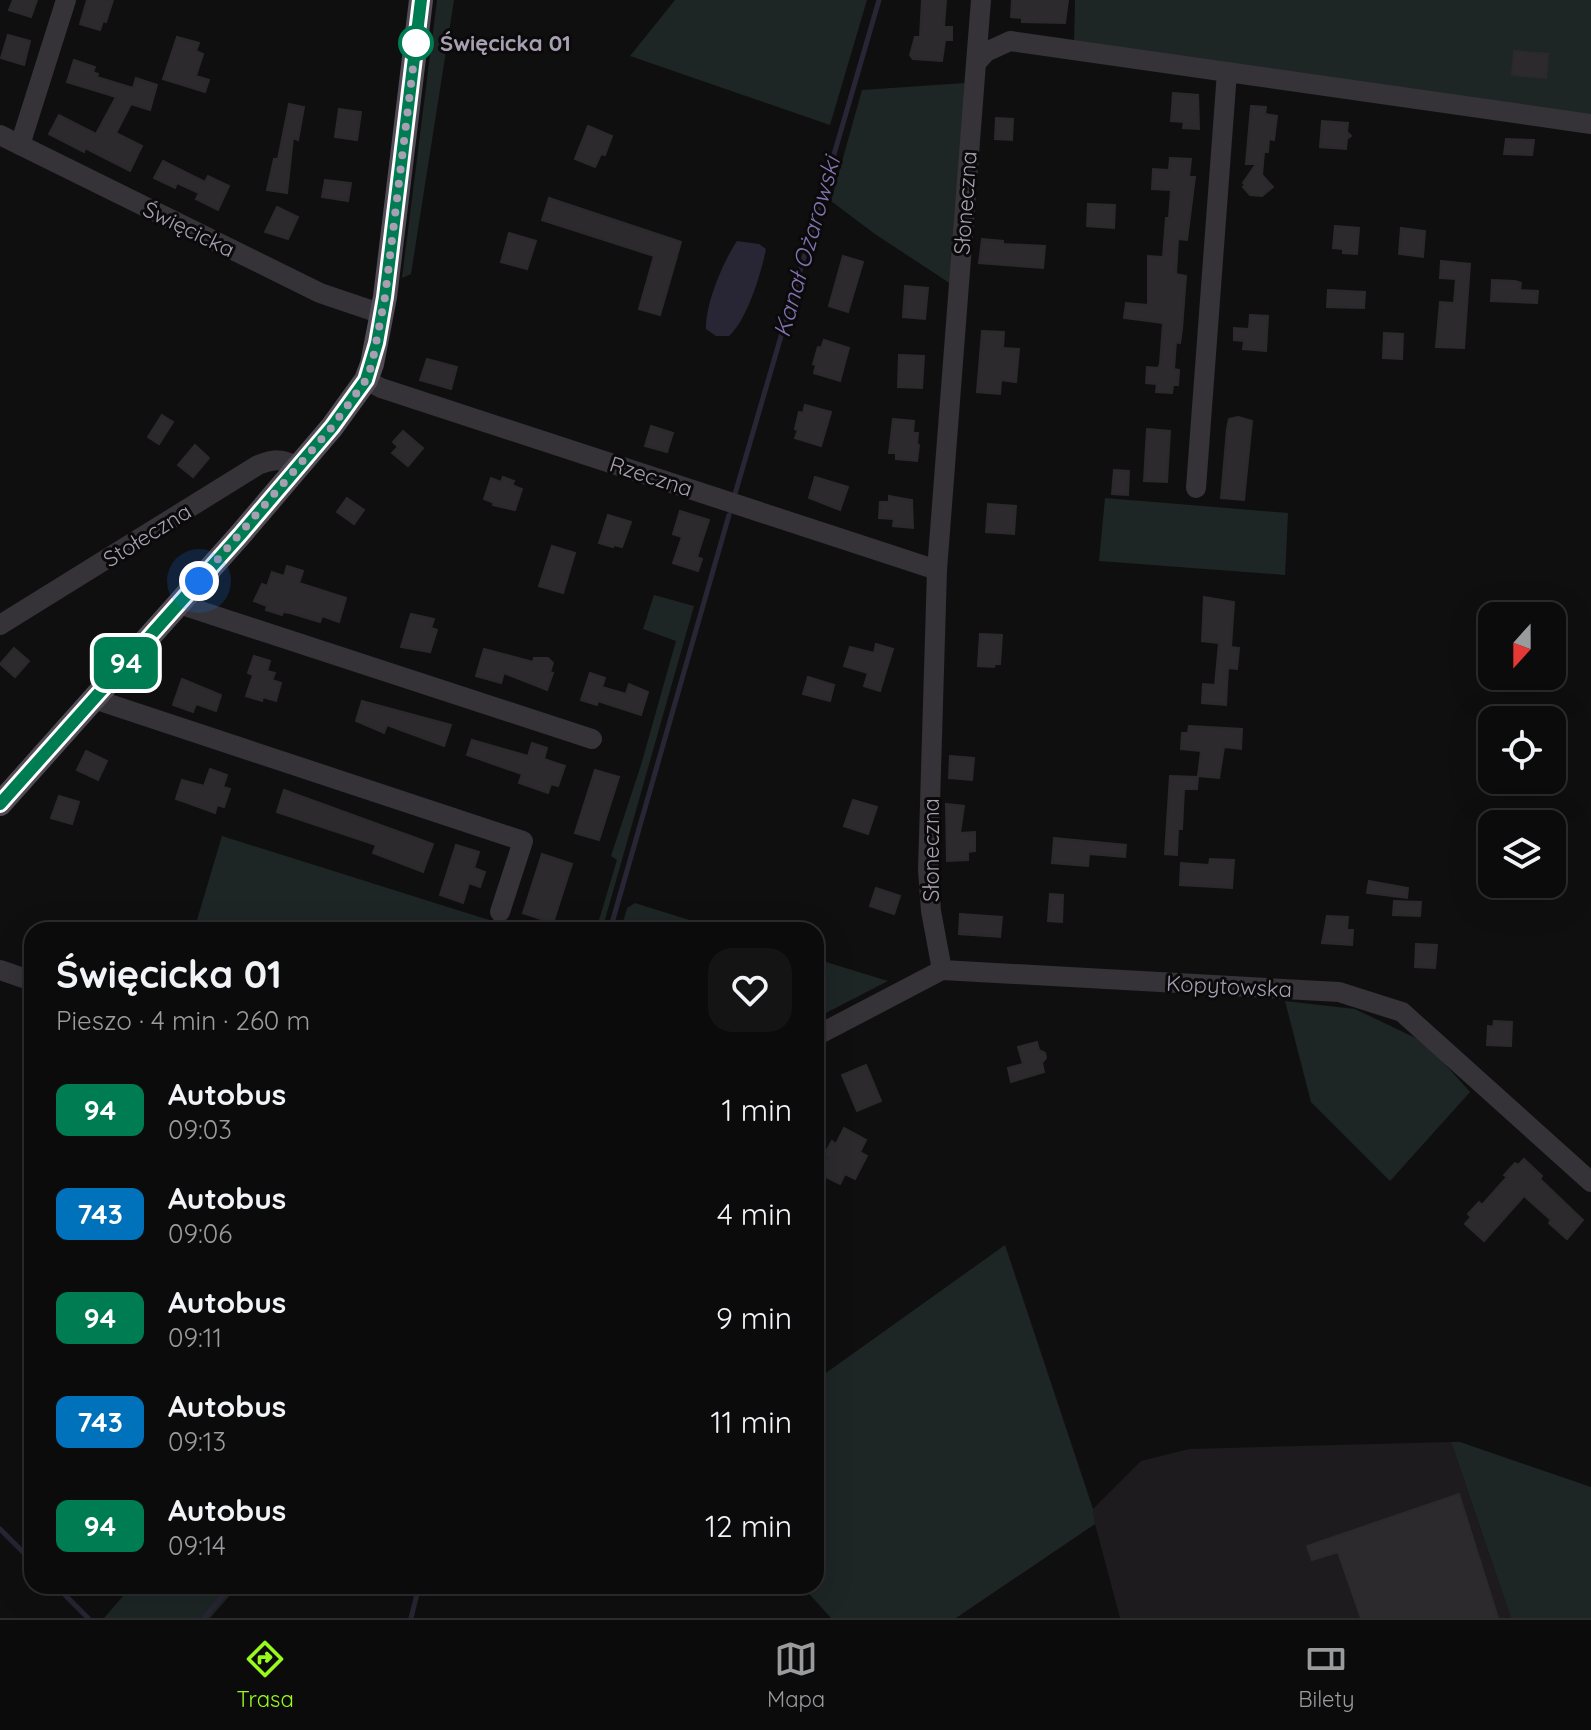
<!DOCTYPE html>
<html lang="pl">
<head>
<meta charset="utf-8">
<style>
	:root { --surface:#0c0b0c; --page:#151415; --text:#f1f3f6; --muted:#9a9b9d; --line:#2c2b2d; --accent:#99fb1c }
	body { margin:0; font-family:Quicksand,sans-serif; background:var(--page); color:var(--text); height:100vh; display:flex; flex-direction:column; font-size:30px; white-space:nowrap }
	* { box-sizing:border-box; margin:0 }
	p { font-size:26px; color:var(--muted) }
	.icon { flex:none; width:44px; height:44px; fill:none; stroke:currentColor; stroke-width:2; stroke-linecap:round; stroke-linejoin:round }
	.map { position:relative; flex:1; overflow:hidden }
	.drawer { position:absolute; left:24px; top:922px; width:800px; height:672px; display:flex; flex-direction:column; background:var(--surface); border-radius:24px; box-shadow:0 8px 32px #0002,0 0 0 2px var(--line) }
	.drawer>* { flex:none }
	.badge { padding:0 16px; border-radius:12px; font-size:28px; line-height:52px }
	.needle { width:52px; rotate:201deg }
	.fabs { position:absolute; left:1478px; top:602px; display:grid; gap:16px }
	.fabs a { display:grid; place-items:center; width:88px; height:88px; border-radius:16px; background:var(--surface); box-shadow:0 8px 32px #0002,0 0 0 2px var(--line); font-size:40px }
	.you { position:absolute; width:40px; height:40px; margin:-20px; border:6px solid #fff; border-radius:50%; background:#1a73e8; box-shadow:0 0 0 12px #1a73e833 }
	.map>.badge { position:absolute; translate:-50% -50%; box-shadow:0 0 0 4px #fff }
	.round { display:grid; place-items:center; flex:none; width:84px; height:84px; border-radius:24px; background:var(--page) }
	.summary { display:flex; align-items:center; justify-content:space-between; height:136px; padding:0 32px }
	h1 { font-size:38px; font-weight:700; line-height:60px }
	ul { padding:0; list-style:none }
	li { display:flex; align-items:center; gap:24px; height:104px; padding:0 32px }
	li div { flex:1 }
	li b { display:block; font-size:30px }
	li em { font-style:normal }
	li .badge { min-width:88px; font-weight:700; text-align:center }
	.tabs { display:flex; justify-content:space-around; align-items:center; height:112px; border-top:2px solid var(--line); background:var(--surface); font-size:22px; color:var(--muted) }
	.tabs a { display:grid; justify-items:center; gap:4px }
	.tabs .on { color:var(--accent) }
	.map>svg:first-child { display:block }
	.built { fill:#1d1b1d }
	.green { fill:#1d2624 }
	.water { fill:#282534 }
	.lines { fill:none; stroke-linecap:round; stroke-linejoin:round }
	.stream { stroke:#282534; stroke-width:5 }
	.building { fill:#2c2a2d; stroke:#2b292c; stroke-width:2 }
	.minor { stroke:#353238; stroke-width:20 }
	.major { stroke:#504b54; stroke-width:24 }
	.line-casing { stroke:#fff; stroke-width:18 }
	.line { stroke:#007c52; stroke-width:12 }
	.walk { stroke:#a89fb2; stroke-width:8; stroke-dasharray:0 14.4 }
	.stop-dot { fill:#fff; stroke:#007c52; stroke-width:4 }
	.labels { text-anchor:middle; stroke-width:6; stroke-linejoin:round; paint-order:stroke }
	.stop-label { font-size:22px; font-weight:bold; fill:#a89fb2; stroke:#0b0a0b; text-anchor:start }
	.street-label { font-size:22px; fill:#a89fb2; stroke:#0b0a0b }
	.water-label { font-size:24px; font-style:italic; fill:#8273b0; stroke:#0b0a0b }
</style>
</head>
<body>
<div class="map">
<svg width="1591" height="1618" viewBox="0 0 1591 1618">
	<rect width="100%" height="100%" fill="#100f10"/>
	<!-- built -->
	<path class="built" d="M1451 1442 1511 1618H1120L1095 1524 1093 1509 1141 1461 1189 1449Z"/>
	<!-- green -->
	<g class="green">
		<path d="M437 0H454L411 274 402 278Z"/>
		<path d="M675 0H867L830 125 630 56Z"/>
		<path d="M1075 0H1591V117L1074 43Z"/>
		<path d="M965 83 954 286 875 234 831 201 862 90Z"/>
		<path d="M1105 498 1288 513 1285 575 1099 561Z"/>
		<path d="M654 595 694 606 602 930H596L617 860 611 856 641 765 676 641 643 629Z"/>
		<path d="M222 836 505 925 504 930H194Z"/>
		<path d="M635 903 721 930H621L627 908Z"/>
		<path d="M816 959 888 981 816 1018Z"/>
		<path d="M1285 1001 1355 1009 1426 1043 1470 1092 1390 1181 1311 1102Z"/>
		<path d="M1005 1245 1093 1509 1095 1524 956 1618H831L802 1586H816V1380Z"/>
		<path d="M1451 1442H1460L1591 1487V1618H1511Z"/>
		<path d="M132 1586H238L210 1618H104Z"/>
	</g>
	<!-- water -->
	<path class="water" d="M737 241 759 244 766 249C761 274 747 320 729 336H716L706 329C705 304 723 262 737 241Z"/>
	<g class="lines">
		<!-- stream -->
		<g class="stream">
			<path d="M735 494 879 0"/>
			<path d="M610 930 729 515"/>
			<path d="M0 1529 32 1561"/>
			<path d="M56 1586 88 1618"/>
			<path d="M204 1618 231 1586"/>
			<path d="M411 1618 419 1586"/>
		</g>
	</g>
	<!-- building -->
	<g class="building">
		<path d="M13 0H37L31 17 9 10Z"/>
		<path d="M87 0H113L106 22 103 21 100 30 80 24Z"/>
		<path d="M922 0H946L944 27H952V40H945L942 61 913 59 910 55 915 37H920Z"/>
		<path d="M1012 0H1068L1065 23 1022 22V18L1011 17Z"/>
		<path d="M8 35 30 41 24 65 1 58Z"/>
		<path d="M177 37 199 43 196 51 203 54 196 76 209 80 205 92 163 79Z"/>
		<path d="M1514 51 1548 54 1546 78 1512 75Z"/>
		<path d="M74 60 95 67 93 72 98 74 97 77 133 88 136 78 157 85 150 110 131 104 116 133 142 146 130 171 85 148 84 152 49 134 59 115 96 134 116 97 67 82Z"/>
		<path d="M1173 93 1198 95 1199 129 1183 128 1184 122 1171 121Z"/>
		<path d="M289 104 304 107 298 140 293 138 287 193 267 190 274 159H278Z"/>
		<path d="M1251 106 1266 107 1265 114 1277 116 1274 140 1269 139 1268 152H1264L1262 175 1273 187 1262 196 1250 195 1243 187 1245 185 1243 183 1256 164H1246Z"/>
		<path d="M339 109 361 112 357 140 335 137Z"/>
		<path d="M996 118 1013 119 1012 140 995 139Z"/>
		<path d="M1322 121 1348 123 1347 132 1351 136 1347 139 1346 149 1320 147Z"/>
		<path d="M588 126 612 136 605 155 601 154 595 167 575 159Z"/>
		<path d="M1506 139 1534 140 1532 155 1504 154Z"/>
		<path d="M1170 158 1191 159 1189 177H1195L1187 240 1178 239 1176 274 1186 276 1182 329 1180 343 1176 342 1174 369 1179 370 1178 385H1173L1172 393 1156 392 1157 384 1146 383 1147 367 1158 368 1160 364 1163 323 1124 318 1126 303 1148 305V256L1163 257 1166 218H1169L1171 190 1152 189 1153 169 1169 170Z"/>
		<path d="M163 161 205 182 208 176 229 186 218 210 196 199 199 193 177 183 175 188 154 178Z"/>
		<path d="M325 180 351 183 348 201 322 197Z"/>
		<path d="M549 198 681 242 660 315 639 309 654 256 542 220Z"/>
		<path d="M1088 204 1115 205 1114 228 1087 226Z"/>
		<path d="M277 207 298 217 288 239 265 232Z"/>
		<path d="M1335 226 1359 228 1357 254 1343 253V249L1333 248Z"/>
		<path d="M1401 228 1425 231 1423 257 1399 254Z"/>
		<path d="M509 233 536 241 527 269 501 262Z"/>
		<path d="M982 239 1003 241V244L1045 246 1043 268 979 263Z"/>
		<path d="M843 256 863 262 848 312 829 306Z"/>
		<path d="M1441 261 1470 264 1464 348 1436 347 1440 302 1454 303 1456 279 1440 278Z"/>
		<path d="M1492 280 1515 281 1521 283 1520 290 1538 291 1537 303 1491 301Z"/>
		<path d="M905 286 928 288 925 319 903 317Z"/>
		<path d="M1328 290 1365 292 1364 308 1327 307Z"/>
		<path d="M1250 315 1268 316 1266 351 1243 349 1244 341 1234 340V328L1249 329Z"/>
		<path d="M982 331 1004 332 1003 348 1019 349 1016 382 1001 380 1000 394 977 392Z"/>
		<path d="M1384 333 1403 334 1402 359 1383 358Z"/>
		<path d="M824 340 849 348 840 381 814 373 816 365 813 364 818 347 821 348Z"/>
		<path d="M899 355 924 356 922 388 898 387Z"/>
		<path d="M427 359 457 367 451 389 420 380Z"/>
		<path d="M805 405 831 412 821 446 795 438 798 430 795 429 799 412 803 413Z"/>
		<path d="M162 415 173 422 159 444 148 437Z"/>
		<path d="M1238 417 1252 421 1244 500 1221 498 1227 429 1229 419Z"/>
		<path d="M893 419 914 421 913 433H918L917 444 919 445 917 461 896 459V453H889Z"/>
		<path d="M651 426 673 433 667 452 645 446Z"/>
		<path d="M1147 429 1170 431 1167 482 1144 481Z"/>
		<path d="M403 431 423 448 408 466 392 453 398 447 393 442Z"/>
		<path d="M195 445 209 458 193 477 178 465Z"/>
		<path d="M1114 470 1129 471 1128 495 1112 494Z"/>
		<path d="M503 477 514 481 512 485 522 489 515 510 493 505 494 503 484 499 491 478 501 482Z"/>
		<path d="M815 477 848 487 840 510 809 498Z"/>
		<path d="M889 496 912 500 913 528 893 526 894 519 879 518 880 502H889Z"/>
		<path d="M347 498 364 510 354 524 337 512Z"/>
		<path d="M988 504 1016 506 1014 534 986 532Z"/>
		<path d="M680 511 709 520 697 557 702 559 698 571 673 563 682 537 673 534Z"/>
		<path d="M608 515 631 522 622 547 614 545 613 547 599 543Z"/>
		<path d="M552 546 575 553 563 593 539 586Z"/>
		<path d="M287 566 303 571 299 583 346 598 339 622 322 616 320 622 290 613 283 612 282 615 266 610 267 606 254 601 262 584 267 586 272 572 284 576Z"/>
		<path d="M1204 597 1234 602 1231 647 1239 648 1237 669 1228 668 1226 705 1202 703 1203 684 1215 685 1219 643 1202 641Z"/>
		<path d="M411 614 434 619 431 628 437 630 430 652 401 647Z"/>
		<path d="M980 634 1002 635 1000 664H995L994 667 978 666Z"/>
		<path d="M876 644 893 649 880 691 864 686 868 673 844 666 850 647 874 653Z"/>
		<path d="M14 648 29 661 15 677 0 664Z"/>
		<path d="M484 649 533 662 534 658H548L553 663 550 672 553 673 547 690 504 673 501 683 476 676Z"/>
		<path d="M254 656 270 661 267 671 275 673 272 680 281 683 276 701 263 697 262 701 246 696 253 675 248 673Z"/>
		<path d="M590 673 605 678 602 687 626 694 629 684 648 692 641 715 598 701 597 705 581 700Z"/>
		<path d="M808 677 834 685 830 701 803 694Z"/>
		<path d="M182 679 221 695 216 711 196 704 193 712 173 705Z"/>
		<path d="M362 701 451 725 444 746 387 725 384 733 356 721Z"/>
		<path d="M1189 726 1242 729 1241 749 1224 747 1219 778 1198 776 1201 751 1181 749 1182 733H1188Z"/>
		<path d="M472 740 528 756 532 743 547 748 544 759 565 766 558 786 551 784 548 793 519 783 522 774 467 755Z"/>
		<path d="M86 751 107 761 98 780 77 770Z"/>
		<path d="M950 756 974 758 972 780 949 778Z"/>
		<path d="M210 769 227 775 223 787 230 789 224 807 217 805 215 813 176 799 182 780 204 786Z"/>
		<path d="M595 770 619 777 599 840 575 833Z"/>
		<path d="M1170 776 1198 777 1197 789H1184L1182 829H1178L1177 855 1165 854Z"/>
		<path d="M284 790 433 844 423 872 373 853 376 845 277 812Z"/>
		<path d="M59 796 79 802 72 824 51 818Z"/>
		<path d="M853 800 877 807 868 834 844 826Z"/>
		<path d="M946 804 964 806 960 833 975 832V851L968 852V860L947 861Z"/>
		<path d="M1054 838 1126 845 1125 857 1089 854 1088 866 1052 863Z"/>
		<path d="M456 845 479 852 474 868 485 872 480 887 469 883 463 903 440 895Z"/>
		<path d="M542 854 572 864 553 923 523 913Z"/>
		<path d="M1210 859 1234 860 1232 888 1180 885 1181 863 1209 865Z"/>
		<path d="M1369 881 1408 888 1407 898 1367 893Z"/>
		<path d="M876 888 900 896 894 914 870 906Z"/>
		<path d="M1050 894 1063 895 1062 922 1048 921Z"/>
		<path d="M1394 901 1421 902 1420 916 1393 915Z"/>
		<path d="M960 914 1002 917 1000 937 959 934Z"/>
		<path d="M1327 916 1348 917 1347 930H1353L1352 945 1322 943Z"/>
		<path d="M1416 944 1437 945 1435 968 1415 967Z"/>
		<path d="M1494 1021 1512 1022 1511 1046 1487 1045 1488 1026 1493 1027Z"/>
		<path d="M1037 1042 1039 1050 1045 1053 1046 1058 1042 1063 1044 1072 1011 1082 1008 1068 1023 1064 1018 1047Z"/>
		<path d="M866 1065 881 1101 857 1111 842 1075Z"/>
		<path d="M844 1128 866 1140 860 1152 867 1156 855 1179 845 1174 840 1184 820 1174 828 1157 824 1155 832 1141 836 1144Z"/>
		<path d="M1524 1159 1542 1176 1540 1179 1583 1220 1567 1239 1549 1223 1551 1220 1524 1196 1484 1241 1465 1224 1471 1217 1468 1214 1479 1202 1482 1205 1507 1177 1504 1175 1515 1163 1518 1165Z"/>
		<path d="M1459 1494 1498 1618H1361L1338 1552 1312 1560 1307 1546Z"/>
	</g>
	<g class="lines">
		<!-- minor -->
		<g class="minor">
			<path d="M976 63 981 0"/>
			<path d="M0 135 320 293 382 314"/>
			<path d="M20 145 66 0"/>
			<path d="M366 380 381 388 937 570"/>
			<path d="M1196 488 1227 72"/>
			<path d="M179 604 592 739"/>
			<path d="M0 625 258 465C274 459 283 458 297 467"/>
			<path d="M94 699 523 841 500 912"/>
			<path d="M0 970 32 981"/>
			<path d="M942 970 931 911 928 870 937 570 976 63 986 52 1010 41 1591 124"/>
			<path d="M816 1036 942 970 1339 992 1402 1012 1591 1182"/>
		</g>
		<!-- major -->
		<path class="major" d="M0 804 240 535 332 427 366 380 372 364 385 297 421 0"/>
	</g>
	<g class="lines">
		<defs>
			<path id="line" d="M0 804 240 535 332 427 366 380 377 343 385 297 421 0"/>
		</defs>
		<!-- line casing -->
		<use href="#line" class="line-casing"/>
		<!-- line -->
		<use href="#line" class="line"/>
		<!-- walk -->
		<path class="walk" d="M199 581 332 427 366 380 372 364 385 297 416 43"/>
	</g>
	<!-- markers -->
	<circle class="stop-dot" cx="416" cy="43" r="16"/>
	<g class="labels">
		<!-- stop labels -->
		<g class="stop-label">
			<text x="440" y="51">Święcicka 01</text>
		</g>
		<!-- street labels -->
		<g class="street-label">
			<text transform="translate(965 203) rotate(-86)" y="8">Słoneczna</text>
			<text transform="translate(189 229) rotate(26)" y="8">Święcicka</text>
			<text transform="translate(651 476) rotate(18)" y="8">Rzeczna</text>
			<text transform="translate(147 535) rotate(-32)" y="8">Stołeczna</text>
			<text transform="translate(931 850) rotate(-90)" y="8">Słoneczna</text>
			<text transform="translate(1229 986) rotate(3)" y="8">Kopytowska</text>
		</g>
		<!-- water labels -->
		<g class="water-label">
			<text transform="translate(807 247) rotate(-74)" y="8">Kanał Ożarowski</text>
		</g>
	</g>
</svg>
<div class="fabs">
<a><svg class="needle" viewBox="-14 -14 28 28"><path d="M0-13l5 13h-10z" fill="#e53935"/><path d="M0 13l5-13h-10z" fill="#9a9b9d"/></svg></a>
<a><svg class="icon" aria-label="locate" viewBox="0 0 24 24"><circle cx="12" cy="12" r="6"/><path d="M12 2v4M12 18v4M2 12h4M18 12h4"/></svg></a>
<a><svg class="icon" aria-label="layers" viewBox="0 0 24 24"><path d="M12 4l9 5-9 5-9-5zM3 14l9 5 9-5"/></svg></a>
</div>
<div class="you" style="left:199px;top:581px"></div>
<b class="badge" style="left:126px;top:663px;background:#007c52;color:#fff">94</b>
<section class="drawer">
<div class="summary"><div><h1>Święcicka 01</h1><p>Pieszo · 4 min · 260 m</p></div><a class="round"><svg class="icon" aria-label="heart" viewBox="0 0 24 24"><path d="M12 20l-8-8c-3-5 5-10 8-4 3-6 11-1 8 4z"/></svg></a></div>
<ul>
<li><span class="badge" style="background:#007c52;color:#fff">94</span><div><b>Autobus</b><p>09:03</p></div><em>1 min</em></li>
<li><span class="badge" style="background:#0072bc;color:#fff">743</span><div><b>Autobus</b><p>09:06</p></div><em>4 min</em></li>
<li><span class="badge" style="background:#007c52;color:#fff">94</span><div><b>Autobus</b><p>09:11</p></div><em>9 min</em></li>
<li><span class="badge" style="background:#0072bc;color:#fff">743</span><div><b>Autobus</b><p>09:13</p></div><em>11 min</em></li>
<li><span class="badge" style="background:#007c52;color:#fff">94</span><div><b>Autobus</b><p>09:14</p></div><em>12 min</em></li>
</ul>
</section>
</div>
<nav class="tabs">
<a class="on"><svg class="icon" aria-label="directions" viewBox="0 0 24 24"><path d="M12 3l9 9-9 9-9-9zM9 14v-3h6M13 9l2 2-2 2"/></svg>Trasa</a>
<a><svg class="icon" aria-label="map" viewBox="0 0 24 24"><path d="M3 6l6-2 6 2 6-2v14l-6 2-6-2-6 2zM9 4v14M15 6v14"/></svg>Mapa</a>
<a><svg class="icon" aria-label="tickets" viewBox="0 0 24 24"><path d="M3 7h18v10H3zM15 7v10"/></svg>Bilety</a>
</nav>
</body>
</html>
